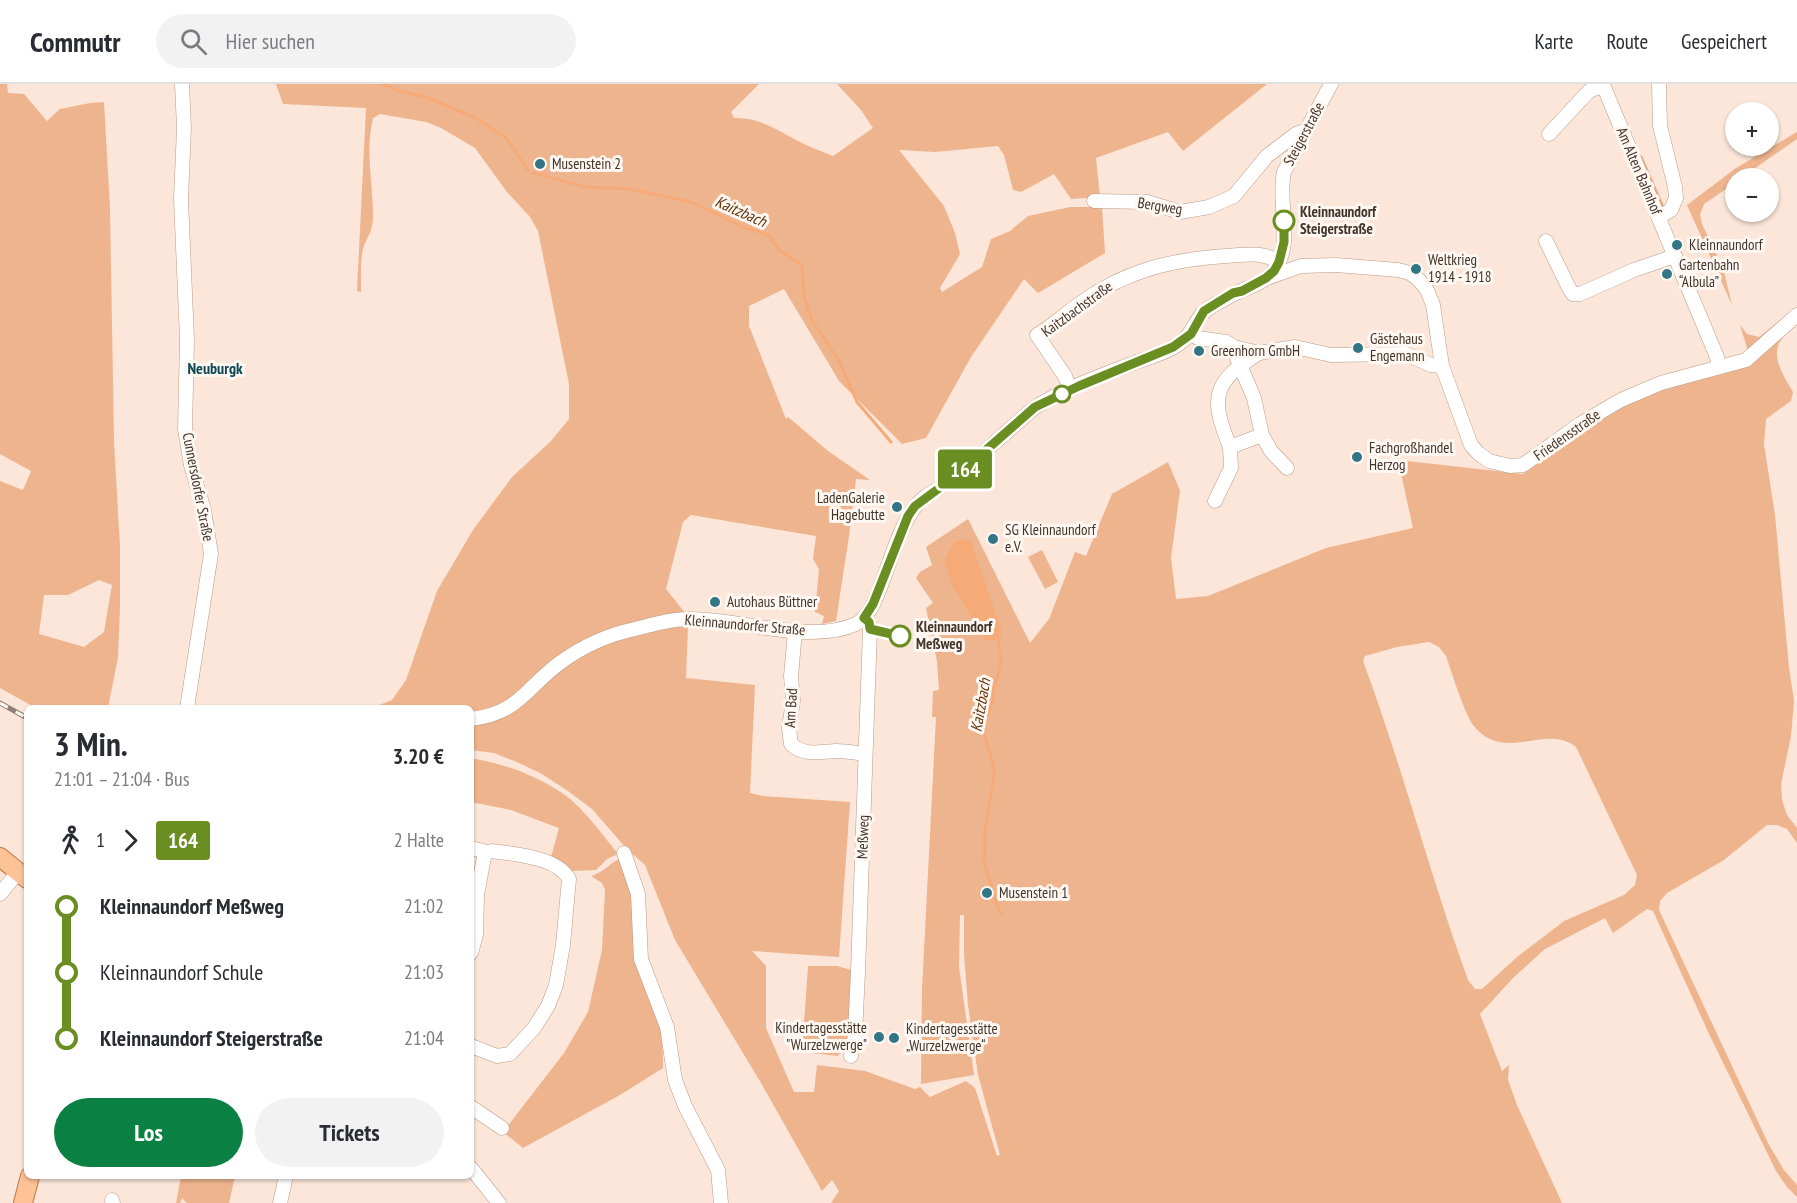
<!DOCTYPE html>
<html lang="de">
<head>
<meta charset="utf-8">
<style>
	:root { --surface:#fff; --page:#f2f2f3; --text:#2b2b33; --muted:#7c7c81; --line:#e1e1e2; --accent:#0b8043 }
	body { margin:0; font-family:"PT Sans Narrow",sans-serif; background:var(--page); color:var(--text); height:100vh; display:flex; flex-direction:column; font-size:22px; white-space:nowrap }
	* { box-sizing:border-box; margin:0 }
	p { font-size:20px; color:var(--muted) }
	.icon { flex:none; width:33px; height:33px; fill:none; stroke:currentColor; stroke-width:2; stroke-linecap:round; stroke-linejoin:round }
	.map { position:relative; flex:1; overflow:hidden }
	.details { position:absolute; left:24px; top:621px; width:450px; height:474px; display:flex; flex-direction:column; background:var(--surface); border-radius:9px; box-shadow:0 2px 4px #0004 }
	.details>* { flex:none }
	.badge { padding:0 12px; border-radius:4px; font-size:21px; line-height:39px }
	.fabs { position:absolute; left:1725px; top:18px; display:grid; gap:12px }
	.fabs a { display:grid; place-items:center; width:54px; height:54px; border-radius:50%; background:var(--surface); box-shadow:0 2px 4px #0004; font-size:30px }
	.map>.badge { position:absolute; translate:-50% -50%; box-shadow:0 0 0 3px #fff }
	.legs { display:flex; align-items:center; gap:9px; height:66px; padding:0 30px; font-size:20px }
	.legs p { margin-inline-start:auto }
	.overview { display:flex; align-items:center; justify-content:space-between; height:102px; padding:0 30px }
	h1 { font-size:33px; font-weight:700; line-height:45px }
	.cta { display:flex; gap:12px; margin-top:auto; padding:12px 30px }
	.cta a { flex:1; height:69px; border-radius:36px; background:var(--accent); color:#fff; font-size:24px; font-weight:700; line-height:69px; text-align:center }
	.cta a+a { background:var(--page); color:var(--text) }
	ul { padding:0 30px; list-style:none }
	li { display:flex; align-items:center; gap:21px; height:66px; font-size:22px }
	li i { display:grid; place-items:center; width:9px; height:100%; margin:0 8px; background:currentColor }
	li i::after { content:''; width:15px; height:15px; margin:-8px; border:4px solid; border-radius:50%; background:var(--surface) }
	li p { margin-inline-start:auto }
	li:first-child i { background:linear-gradient(#0000 50%,currentColor 0) }
	li:last-child i { background:linear-gradient(currentColor 50%,#0000 0) }
	header { display:flex; align-items:center; gap:36px; box-sizing:border-box; height:84px; padding:0 30px; background:var(--surface); border-bottom:2px solid var(--line) }
	header strong { font-size:28px }
	nav { display:flex; gap:33px; margin-inline-start:auto; font-size:21px }
	.search { width:420px; height:54px; background:var(--page); display:flex; align-items:center; gap:15px; box-sizing:border-box; padding:0 21px; border-radius:33px; color:var(--muted); font-size:22px }
	.map>svg:first-child { display:block }
	.green { fill:#eeb48e; fill-rule:evenodd }
	.water { fill:#f5aa77 }
	.lines { fill:none; stroke-linecap:round; stroke-linejoin:round }
	.stream { stroke:#f5aa77; stroke-width:3 }
	.minor-casing { stroke:#bb9b86; stroke-width:15 }
	.major-casing { stroke:#bc7644; stroke-width:20 }
	.minor { stroke:#fff; stroke-width:14 }
	.major { stroke:#fec297; stroke-width:18 }
	.rail-casing { stroke:#907f75; stroke-width:5 }
	.rail { stroke:#fef7f2; stroke-width:3; stroke-dasharray:9; stroke-linecap:butt }
	.line-1-casing { stroke:#fff; stroke-width:14 }
	.line-1 { stroke:#6b8e23; stroke-width:9 }
	.poi-dot { fill:#327585; stroke:#fef7f2; stroke-width:2 }
	.stop-1-dot { fill:#fff; stroke:#6b8e23; stroke-width:3 }
	.labels { text-anchor:middle; stroke-width:6; stroke-linejoin:round; paint-order:stroke }
	.street-label { font-size:15px; fill:#42342c; stroke:#fef7f2 }
	.poi-label { font-size:15px; fill:#42342c; stroke:#fef7f2; text-anchor:start }
	.stop-label { font-size:15px; font-weight:bold; fill:#42342c; stroke:#fef7f2; text-anchor:start }
	.water-label { font-size:16px; font-style:italic; fill:#64350e; stroke:#fef7f2 }
	.neighbourhood-label { font-size:16px; font-weight:bold; fill:#0d4754; stroke:#fef7f2 }
</style>
</head>
<body>
<header>
<strong>Commutr</strong>
<div class="search"><svg class="icon" aria-label="search" viewBox="0 0 24 24"><circle cx="10" cy="10" r="6"/><path d="M15 15l6 6"/></svg>Hier suchen</div>
<nav><a>Karte</a><a>Route</a><a>Gespeichert</a></nav>
</header>
<div class="map">
<svg width="1797" height="1119" viewBox="0 0 1797 1119">
	<rect width="100%" height="100%" fill="#fbe6d9"/>
	<!-- green -->
	<g class="green">
		<path d="M0 0H7L8 9 24 10 47 37 60 25 90 19 104 18 110 124 114 357 120 463V523L118 573 108 624H36L0 604V397L23 406 31 387 0 370ZM99 496 112 501 104 548 84 563 39 550 44 511H68Z"/>
		<path d="M276 0H759L731 28 734 34C759 33 777 46 798 57 809 63 822 67 833 72L873 44 861 26 837 0H1267L1183 67 1168 48 1096 74 1100 113 1071 115 1054 90 1021 108 1013 106 1004 71 998 62 935 68 899 66 944 122 955 149 960 170 940 204 942 208 982 183 991 155 1010 147 1028 132 1070 123H1102L1105 169 1038 209 1024 195 971 273 926 354 902 360 839 297 784 205 749 222V242L786 335 788 333 828 367 870 396 856 395 849 452 836 537 822 540 824 532 815 528 819 485 813 475 816 452 691 431 683 438 666 505 686 530 688 543 686 594 755 601 750 709 763 712 850 718 839 873 752 867 766 882V944L794 1008H814L817 981 865 987 915 1005 920 1003 930 1013 966 997 975 1004 997 1072 1000 1071 978 991 968 921 964 871V831H960L959 883 974 991 921 1000 922 905 936 633H932L933 607 939 606 937 577 926 524 933 519 916 494 920 488 932 481 926 463 968 435 1030 559 1049 535 1075 468 1086 472 1112 410 1168 378 1180 407 1171 474 1176 515 1208 512 1326 464 1413 444 1398 376 1523 390 1570 352 1655 305 1751 277 1740 241 1747 250 1759 253 1797 223V241C1765 262 1777 281 1793 308L1791 317 1766 335 1764 360 1775 431 1789 584 1794 617 1791 652 1781 700 1782 716 1787 731 1797 744V759L1787 745 1777 741H1767L1724 776 1667 809 1660 817 1659 826 1769 1061 1784 1086 1797 1101V1113L1787 1103 1776 1087 1709 950 1653 827 1647 825 1613 849 1605 834 1545 865 1514 893 1480 930 1502 987 1509 981 1508 996 1517 1021 1562 1119H831L839 1107 832 1096 822 1107 761 999 675 856 645 781 626 764 592 725 568 707 540 689 519 679 494 669 471 666V624H372L392 616 406 596 437 507 473 446 512 393 550 358 569 335V300L538 147 530 133 507 108 475 64 441 44 426 38 380 30 373 34C365 67 373 99 373 131 373 147 369 149 364 162 360 172 361 196 361 208L357 207 366 24 283 20ZM1429 558 1439 563 1446 572C1452 589 1464 628 1473 641 1504 681 1546 638 1576 663L1637 791 1635 801 1624 811 1564 837 1517 873 1482 905H1475L1468 896C1430 791 1402 682 1363 577L1365 572 1397 563Z"/>
		<path d="M1797 48V55L1741 94H1736L1735 99 1704 120 1700 131 1702 140 1723 184 1732 221 1687 121 1736 84Z"/>
		<path d="M1042 466 1058 498 1045 505 1028 473Z"/>
		<path d="M471 674C505 680 536 691 565 711 585 726 602 750 618 770L607 775 596 786 571 787 551 773 559 744 511 726 471 718Z"/>
		<path d="M622 773 634 806 636 853 634 876 638 877 662 943 663 984 620 1011 523 1064 503 1048 564 969 588 928 602 866 605 806 602 799 591 792C603 789 610 779 622 773Z"/>
		<path d="M808 882H837L851 886 848 949 852 950 838 972 802 968Z"/>
		<path d="M181 1092H235L229 1119H187L182 1114 180 1119H176Z"/>
	</g>
	<!-- water -->
	<path class="water" d="M964 455 971 457 1002 548 999 557 986 556 951 500 944 476 954 459Z"/>
	<g class="lines">
		<!-- stream -->
		<g class="stream">
			<path d="M382 0 402 8 426 13 479 36 506 54 528 86"/>
			<path d="M1641 73 1663 123"/>
			<path d="M533 89 585 103 630 105 691 118 743 143 768 151 780 167 802 181 804 213 812 237 839 277 857 318 891 358"/>
			<path d="M998 556 1001 575 998 592 993 604V616L985 638 984 649 994 683V691L985 748 984 779 999 827 1002 829"/>
		</g>
		<defs>
			<g id="minor">
				<path d="M182 0 184 44 181 115 187 256 185 345 191 381 204 426 211 470 187 624"/>
				<path d="M1549 50 1589 7 1603 1 1717 273 1719 283"/>
				<path d="M1094 117 1147 118 1180 128 1209 123 1234 112 1267 72 1296 50 1301 48 1304 50"/>
				<path d="M1659 133 1671 126 1676 114 1675 103 1660 42 1659 0"/>
				<path d="M1546 157 1569 204 1573 210H1580L1634 186 1675 172"/>
				<path d="M1267 194 1301 182 1336 181 1398 186 1410 189 1419 196 1427 206 1433 221 1442 282 1471 361 1478 369 1489 377 1510 382 1523 381 1580 340 1621 316 1661 299 1746 276 1797 231"/>
				<path d="M1191 250 1198 254 1226 258 1234 263 1259 269 1295 263 1331 271 1406 270 1431 281 1442 282"/>
				<path d="M1259 269C1212 298 1210 314 1230 363L1262 351"/>
				<path d="M1237 274 1254 314 1262 351 1271 367 1287 384"/>
				<path d="M1070 305 1065 292 1037 251C1052 242 1064 231 1078 221 1124 187 1169 176 1225 172 1245 171 1262 167 1279 178"/>
				<path d="M1215 417 1231 384 1230 363"/>
				<path d="M795 547 791 592 793 617 789 644 791 660C803 672 821 668 836 667 846 667 856 669 865 670"/>
				<path d="M471 635C519 630 527 602 561 578 583 562 607 551 635 545 652 541 670 535 688 535 737 534 810 561 856 540 885 526 890 440 925 413 937 405 950 398 961 388 981 372 999 354 1018 338 1025 332 1032 325 1039 321 1070 302 1106 290 1139 277 1151 273 1164 269 1174 263 1192 252 1191 244 1202 230 1208 223 1217 219 1225 215 1241 204 1264 202 1275 185 1294 157 1277 119 1284 88L1331 0"/>
				<path d="M471 764 487 768 492 767C514 770 557 773 569 795L563 861 556 901 548 922 534 944 510 970 497 972 471 962"/>
				<path d="M624 769 638 810 641 875 667 943 675 996 685 1022 718 1086 721 1119"/>
				<path d="M0 810 18 788"/>
				<path d="M471 869 476 851 477 811 484 773 487 768"/>
				<path d="M851 972 855 951 858 888 870 545 869 539 864 534"/>
				<path d="M471 1023 502 1044"/>
				<path d="M471 1084 499 1119"/>
				<path d="M112 1116 113 1119"/>
				<path d="M280 1119 286 1092"/>
			</g>
			<g id="major">
				<path d="M0 773 27 795"/>
				<path d="M23 1119 30 1092"/>
			</g>
		</defs>
		<!-- minor casing -->
		<use href="#minor" class="minor-casing"/>
		<!-- major casing -->
		<use href="#major" class="major-casing"/>
		<!-- minor -->
		<use href="#minor" class="minor"/>
		<!-- major -->
		<use href="#major" class="major"/>
		<defs>
			<path id="rail" d="M0 619 27 634"/>
		</defs>
		<!-- rail casing -->
		<use href="#rail" class="rail-casing"/>
		<!-- rail -->
		<use href="#rail" class="rail"/>
	</g>
	<g class="lines">
		<defs>
			<path id="line-1" d="M900 552 870 545 869 538 864 534 873 520 908 432 915 422 961 388 1035 323 1079 302 1173 263 1191 250 1204 227 1233 209 1242 207 1266 194 1274 187 1279 178 1284 158V137"/>
		</defs>
		<!-- line-1 casing -->
		<use href="#line-1" class="line-1-casing"/>
		<!-- line-1 -->
		<use href="#line-1" class="line-1"/>
	</g>
	<!-- markers -->
	<g class="poi-dot">
		<circle cx="540" cy="80" r="6"/>
		<circle cx="1677" cy="161" r="6"/>
		<circle cx="1416" cy="185" r="6"/>
		<circle cx="1667" cy="190" r="6"/>
		<circle cx="1358" cy="264" r="6"/>
		<circle cx="1199" cy="267" r="6"/>
		<circle cx="1357" cy="373" r="6"/>
		<circle cx="897" cy="423" r="6"/>
		<circle cx="993" cy="455" r="6"/>
		<circle cx="715" cy="518" r="6"/>
		<circle cx="987" cy="809" r="6"/>
		<circle cx="879" cy="953" r="6"/>
		<circle cx="894" cy="954" r="6"/>
	</g>
	<g class="stop-1-dot">
		<circle cx="1284" cy="137" r="10"/>
		<circle cx="1062" cy="310" r="8"/>
		<circle cx="900" cy="552" r="10"/>
	</g>
	<g class="labels">
		<!-- street labels -->
		<g class="street-label">
			<text transform="translate(1304 50) rotate(-62)" y="5">Steigerstraße</text>
			<text transform="translate(1639 87) rotate(67)" y="5">Am Alten Bahnhof</text>
			<text transform="translate(1160 122) rotate(9)" y="5">Bergweg</text>
			<text transform="translate(1077 225) rotate(-36)" y="5">Kaitzbachstraße</text>
			<text transform="translate(1567 351) rotate(-35)" y="5">Friedensstraße</text>
			<text transform="translate(198 403) rotate(79)" y="5">Cunnersdorfer Straße</text>
			<text transform="translate(745 541) rotate(5)" y="5">Kleinnaundorfer Straße</text>
			<text transform="translate(791 624) rotate(-87)" y="5">Am Bad</text>
			<text transform="translate(863 753) rotate(-88)" y="5">Meßweg</text>
		</g>
		<!-- poi labels -->
		<g class="poi-label">
			<text x="552" y="85">Musenstein 2</text>
			<text x="1689" y="166">Kleinnaundorf</text>
			<text x="1428" y="181">Weltkrieg<tspan x="1428" dy="17">1914 - 1918</tspan></text>
			<text x="1679" y="186">Gartenbahn<tspan x="1679" dy="17">“Albula”</tspan></text>
			<text x="1370" y="260">Gästehaus<tspan x="1370" dy="17">Engemann</tspan></text>
			<text x="1211" y="272">Greenhorn GmbH</text>
			<text x="1369" y="369">Fachgroßhandel<tspan x="1369" dy="17">Herzog</tspan></text>
			<text x="885" y="419" text-anchor="end">LadenGalerie<tspan x="885" dy="17">Hagebutte</tspan></text>
			<text x="1005" y="451">SG Kleinnaundorf<tspan x="1005" dy="17">e.V.</tspan></text>
			<text x="727" y="523">Autohaus Büttner</text>
			<text x="999" y="814">Musenstein 1</text>
			<text x="867" y="949" text-anchor="end">Kindertagesstätte<tspan x="867" dy="17">"Wurzelzwerge"</tspan></text>
			<text x="906" y="950">Kindertagesstätte<tspan x="906" dy="17">„Wurzelzwerge“</tspan></text>
		</g>
		<!-- stop labels -->
		<g class="stop-label">
			<text x="1300" y="133">Kleinnaundorf<tspan x="1300" dy="17">Steigerstraße</tspan></text>
			<text x="916" y="548">Kleinnaundorf<tspan x="916" dy="17">Meßweg</tspan></text>
		</g>
		<!-- water labels -->
		<g class="water-label">
			<text transform="translate(741 127) rotate(24)" y="6">Kaitzbach</text>
			<text transform="translate(980 621) rotate(-80)" y="6">Kaitzbach</text>
		</g>
		<!-- neighbourhood labels -->
		<g class="neighbourhood-label">
			<text x="215" y="290">Neuburgk</text>
		</g>
	</g>
</svg>
<div class="fabs">
<a>+</a>
<a>−</a>
</div>
<b class="badge" style="left:965px;top:385px;background:#6b8e23;color:#fff">164</b>
<section class="details">
<div class="overview"><div><h1>3 Min.</h1><p>21:01 – 21:04 · Bus</p></div><b>3.20 €</b></div>
<div class="legs"><svg class="icon" aria-label="walk" viewBox="0 0 24 24"><circle cx="13" cy="4" r="2"/><path d="M13 8l-2 6 4 7M11 14l-3 7M7 12l3-4h3l4 4"/></svg>1<svg class="icon" aria-label="forward" viewBox="0 0 24 24"><path d="M9 5l7 7-7 7"/></svg><b class="badge" style="background:#6b8e23;color:#fff">164</b><p>2 Halte</p></div>
<ul>
<li><i style="color:#6b8e23"></i><b>Kleinnaundorf Meßweg</b><p>21:02</p></li>
<li><i style="color:#6b8e23"></i><span>Kleinnaundorf Schule</span><p>21:03</p></li>
<li><i style="color:#6b8e23"></i><b>Kleinnaundorf Steigerstraße</b><p>21:04</p></li>
</ul>
<div class="cta"><a>Los</a><a>Tickets</a></div>
</section>
</div>
</body>
</html>
